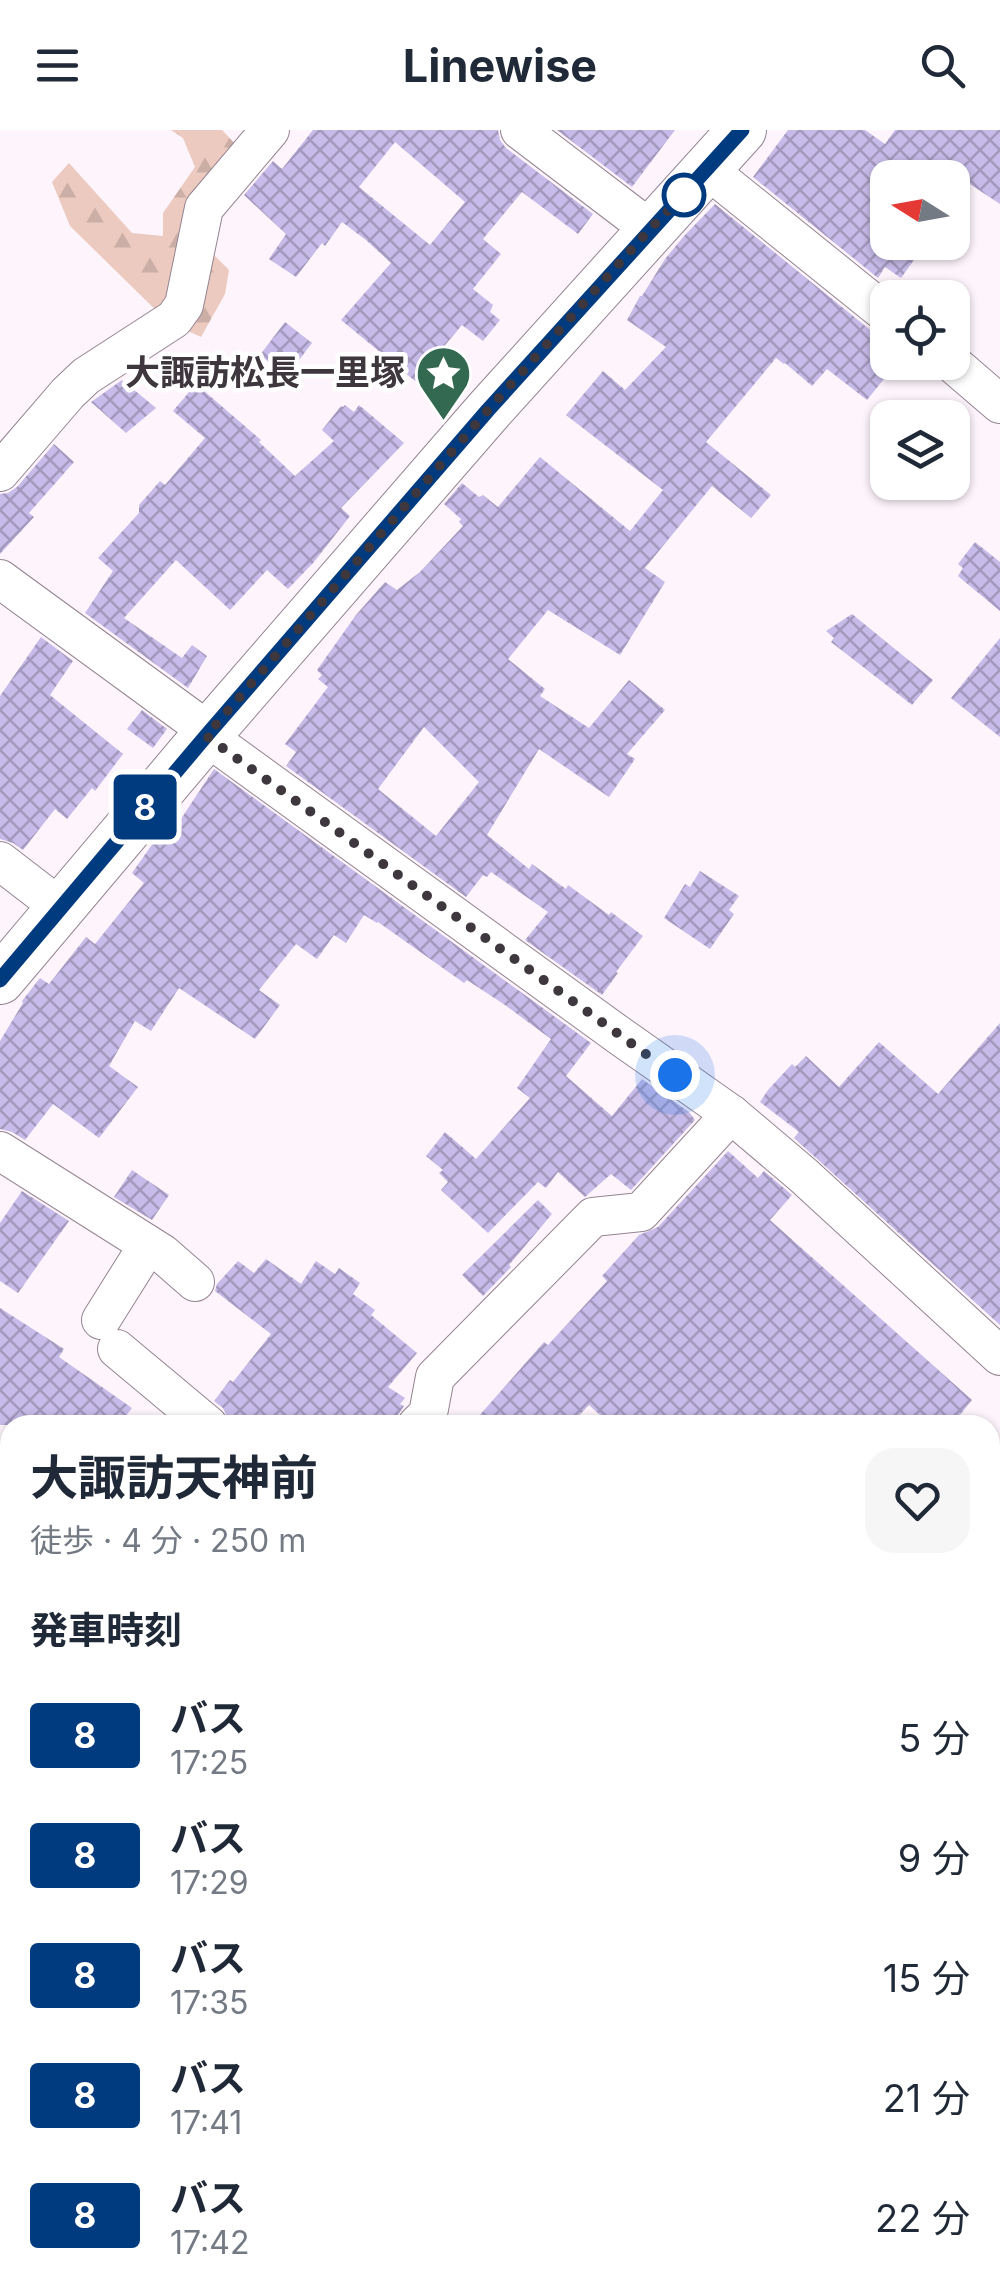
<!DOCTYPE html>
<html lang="ja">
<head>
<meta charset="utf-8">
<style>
	:root { --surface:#fff; --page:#f6f6f7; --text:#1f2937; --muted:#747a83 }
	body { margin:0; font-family:Inter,"Noto Sans JP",sans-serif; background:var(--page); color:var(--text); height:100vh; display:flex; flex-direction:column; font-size:38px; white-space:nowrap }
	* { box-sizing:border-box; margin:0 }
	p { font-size:32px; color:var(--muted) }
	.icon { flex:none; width:55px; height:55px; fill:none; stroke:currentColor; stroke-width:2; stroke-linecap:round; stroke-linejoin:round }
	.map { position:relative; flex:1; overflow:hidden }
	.sheet { position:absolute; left:0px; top:1285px; width:1000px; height:880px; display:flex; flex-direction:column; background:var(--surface); border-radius:30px 30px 0 0; box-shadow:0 2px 8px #0004 }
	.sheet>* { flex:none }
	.badge { padding:0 20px; border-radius:8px; font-size:35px; line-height:65px }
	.needle { width:65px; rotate:281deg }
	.buttons { position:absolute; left:870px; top:30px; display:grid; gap:20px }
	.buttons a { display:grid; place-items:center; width:100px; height:100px; border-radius:20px; background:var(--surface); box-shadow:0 2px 8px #0004; font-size:50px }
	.you { position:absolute; width:50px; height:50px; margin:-25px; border:8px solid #fff; border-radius:50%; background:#1a73e8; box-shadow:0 0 0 15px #1a73e833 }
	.map>.badge { position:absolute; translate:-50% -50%; box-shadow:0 0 0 5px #fff }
	h2 { padding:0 30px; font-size:38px; line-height:90px }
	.round { display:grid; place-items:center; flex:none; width:105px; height:105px; border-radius:30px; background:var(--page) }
	.overview { display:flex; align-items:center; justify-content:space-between; height:170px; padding:0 30px }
	h1 { font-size:48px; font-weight:700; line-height:75px }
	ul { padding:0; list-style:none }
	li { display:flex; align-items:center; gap:30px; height:120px; padding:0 30px }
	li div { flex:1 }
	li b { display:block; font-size:38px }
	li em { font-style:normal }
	li .badge { min-width:110px; font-weight:700; text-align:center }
	header { display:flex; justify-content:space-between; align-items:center; height:130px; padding:0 30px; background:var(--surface); font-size:45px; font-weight:700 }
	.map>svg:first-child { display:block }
	.forest { fill:url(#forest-firs) }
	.building { fill:url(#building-cross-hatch); fill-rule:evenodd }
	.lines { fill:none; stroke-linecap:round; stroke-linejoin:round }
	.service-casing { stroke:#948491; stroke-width:22 }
	.minor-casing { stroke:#948491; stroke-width:40 }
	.tertiary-casing { stroke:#948491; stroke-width:50 }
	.secondary-casing { stroke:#948491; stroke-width:58 }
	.path { stroke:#a39aa1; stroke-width:6; stroke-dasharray:10 5; stroke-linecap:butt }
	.service { stroke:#fff; stroke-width:20 }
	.minor { stroke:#fff; stroke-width:38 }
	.tertiary { stroke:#fff; stroke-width:48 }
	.secondary { stroke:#fff; stroke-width:55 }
	.line-casing { stroke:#fff; stroke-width:22 }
	.line { stroke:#003b80; stroke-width:15 }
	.walk { stroke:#3e373d; stroke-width:10; stroke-dasharray:0 18 }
	.stop-dot { fill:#fff; stroke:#003b80; stroke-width:5 }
	.labels { text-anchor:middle; stroke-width:9; stroke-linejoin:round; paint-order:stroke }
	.poi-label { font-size:35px; font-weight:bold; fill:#3e373d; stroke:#fff; text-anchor:end }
</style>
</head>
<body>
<header><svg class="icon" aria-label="menu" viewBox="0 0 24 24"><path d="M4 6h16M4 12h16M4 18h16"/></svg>Linewise<svg class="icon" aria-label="search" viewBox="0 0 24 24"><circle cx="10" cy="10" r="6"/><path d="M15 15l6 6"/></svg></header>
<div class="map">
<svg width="1000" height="2165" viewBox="0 0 1000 2165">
	<defs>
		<pattern id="forest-firs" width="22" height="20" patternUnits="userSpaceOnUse" patternTransform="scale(2.5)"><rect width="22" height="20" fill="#eccabf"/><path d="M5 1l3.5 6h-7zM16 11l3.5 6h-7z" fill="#cbaea5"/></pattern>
		<pattern id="building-cross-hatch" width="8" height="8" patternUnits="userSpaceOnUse" patternTransform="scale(2.5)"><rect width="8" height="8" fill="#c7bbe9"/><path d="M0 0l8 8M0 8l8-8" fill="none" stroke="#a399be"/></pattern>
	</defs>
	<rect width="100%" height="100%" fill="#fef4fc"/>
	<!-- forest -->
	<g class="forest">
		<path d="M171 0H222L238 17 203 114 229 140 225 164 201 207 168 192 70 96 52 52 69 33 132 103 163 106V83L195 37 183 8Z"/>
		<path d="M1000 1475V2165H423L431 2155H990V1488Z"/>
	</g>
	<!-- building -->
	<g class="building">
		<path d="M313 0H498L500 10 506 18 593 84 578 104 522 62 483 109 501 124 473 159 493 175 490 182 500 190 483 211 462 195 415 251 341 190 391 133 366 110 342 92 325 116 322 113 296 147 269 129 286 104 244 65 273 31 282 39ZM395 12 465 72 430 115 359 57Z"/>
		<path d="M557 0H675L632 57Z"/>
		<path d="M788 0H865L885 14 895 0H1000V74L959 47 888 48V112H927L901 148 885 137 878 148 753 47Z"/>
		<path d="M715 74 874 203 888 207V244L867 270 827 239 812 256 785 233 784 234 776 228 706 312 771 365 751 388 712 356 645 438 665 452 620 525 548 480 508 529 545 559 540 566 589 598 629 550 665 580 627 624 635 629 609 667 539 619 487 705 529 739 532 734 566 759 568 755 609 785 611 782 643 806 616 842 618 843 602 865 525 810 548 782 491 742 487 747 483 745 466 767 286 636 296 622 285 614 328 557 318 549 322 545 317 540 356 485 385 452 397 460 420 442 463 396 459 392 461 389 444 374 462 353 479 367 483 365 498 377 540 327 630 401 663 360 566 285 603 241 625 260 666 217 627 190 640 166H642L665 129 684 106ZM424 597 479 652 436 706 378 659Z"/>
		<path d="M285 192 312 213 287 246 260 225Z"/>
		<path d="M122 250 156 278 126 303 91 272Z"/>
		<path d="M196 254 261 310 259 312 295 346 334 311 322 300 341 276 343 277 345 275 354 282 359 275 404 313 341 378 350 386 314 432 288 459 267 440 230 480 176 430 124 488 182 528 192 515 207 526 188 558 85 483 113 441 98 428 139 383V375L160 351 165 355 205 308 173 281Z"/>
		<path d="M54 314 74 332 29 383 34 387 0 424V364L8 363 17 357Z"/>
		<path d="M975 412 1000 432V481L958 446 963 438 958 434Z"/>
		<path d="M852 484 933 550 912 575 831 512 834 508 826 501Z"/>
		<path d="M41 507 73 531 50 565 123 624 95 661 92 658 67 689 55 679 23 720 13 713 0 709V566Z"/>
		<path d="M1000 508V607L951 568Z"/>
		<path d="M142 580 167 599 153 618 127 599Z"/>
		<path d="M214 639 591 913 566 946 612 986 642 949 689 982 695 990 631 1060 611 1044 585 1067 558 1042 546 1058 538 1052 488 1103 441 1060 448 1052 439 1043 443 1040 426 1026 445 1002 476 1029 530 968 517 958 551 909 505 875 467 850 464 853 378 792 377 793 364 785 346 813 334 805 317 829 296 814 259 860 280 875 255 909 179 858 151 901 135 891 109 936 138 957 99 1008 53 974 25 1010 12 1002 0 999V911L23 873 22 871 40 848 49 854 86 807 95 814 144 753 132 743 163 699 171 704Z"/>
		<path d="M700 741 739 766 729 780 734 784 710 819 664 788 685 754 690 757Z"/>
		<path d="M1000 893V1195L794 1008 799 1002 760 972 768 960 792 934 795 937 806 926 839 957 879 912 938 964Z"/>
		<path d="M728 1021 758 1048 764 1041 792 1065 770 1090 972 1270 952 1295H611L589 1275 570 1295H471L544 1212 548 1215 607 1151 602 1146 639 1105 658 1097Z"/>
		<path d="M132 1040 169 1065 152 1090 114 1067Z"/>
		<path d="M22 1061 69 1091 18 1163 0 1151V1093Z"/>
		<path d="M538 1070 552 1084 509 1135 511 1137 483 1166 462 1145Z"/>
		<path d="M266 1129 301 1154 316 1131 335 1144 339 1138 360 1153 353 1164 375 1180 371 1185 417 1223 388 1257 405 1268 400 1274 404 1276 396 1288 395 1295H232L230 1293 223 1278 214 1271 230 1250 233 1252 271 1204 215 1161 217 1154 238 1131 254 1143Z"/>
		<path d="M0 1178 64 1219 59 1227 132 1278 119 1295H0Z"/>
	</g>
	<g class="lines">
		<defs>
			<path id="service" d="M0 1613 10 1563"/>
			<g id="minor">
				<path d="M520 0 650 99"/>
				<path d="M708 40 888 185"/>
				<path d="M951 232 1000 274"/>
				<path d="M0 342 68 263 86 246 174 189 184 175 204 78 270 0"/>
				<path d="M0 449 193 590 206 606 620 906 731 984 803 1045 1000 1226"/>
				<path d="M0 731 61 778"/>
				<path d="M0 1021 163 1124 195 1152"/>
				<path d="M101 1190 148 1115"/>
				<path d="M117 1219 208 1295"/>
				<path d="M417 1295 428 1284 435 1247 593 1087 641 1082 731 984"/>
				<path d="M0 1368 10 1376"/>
			</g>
			<path id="tertiary" d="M0 850 206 606 489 280 742 0"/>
			<g id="secondary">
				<path d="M990 1435 1000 1423"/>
				<path d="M377 2165 386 2155"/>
			</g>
		</defs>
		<!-- service casing -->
		<use href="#service" class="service-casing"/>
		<!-- minor casing -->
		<use href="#minor" class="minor-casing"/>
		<!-- tertiary casing -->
		<use href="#tertiary" class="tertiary-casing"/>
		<!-- secondary casing -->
		<use href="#secondary" class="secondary-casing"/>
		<!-- path -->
		<g class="path">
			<path d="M990 1938 1000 1927"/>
			<path d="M782 2165 790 2155"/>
		</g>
		<!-- service -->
		<use href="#service" class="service"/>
		<!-- minor -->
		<use href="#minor" class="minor"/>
		<!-- tertiary -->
		<use href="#tertiary" class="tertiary"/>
		<!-- secondary -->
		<use href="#secondary" class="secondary"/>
	</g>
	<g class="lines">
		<defs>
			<path id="line" d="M0 850 206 606 488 280 742 0"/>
		</defs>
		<!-- line casing -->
		<use href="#line" class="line-casing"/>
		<!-- line -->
		<use href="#line" class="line"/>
		<!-- walk -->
		<path class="walk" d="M675 945 206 606 488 280 650 99 684 65"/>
	</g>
	<!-- icons -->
	<defs>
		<symbol id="sight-pin" viewBox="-11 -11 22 30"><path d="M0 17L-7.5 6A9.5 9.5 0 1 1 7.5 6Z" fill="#326950" stroke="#fff"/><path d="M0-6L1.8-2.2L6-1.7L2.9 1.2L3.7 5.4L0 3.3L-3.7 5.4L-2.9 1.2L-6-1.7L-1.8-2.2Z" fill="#fff"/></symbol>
	</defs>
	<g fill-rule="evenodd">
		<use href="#sight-pin" x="412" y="212" width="63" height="86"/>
	</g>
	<!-- markers -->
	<circle class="stop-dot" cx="684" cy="65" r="20"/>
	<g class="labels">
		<!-- poi labels -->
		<g class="poi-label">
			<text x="405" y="255">大諏訪松長一里塚</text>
		</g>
	</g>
</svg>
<div class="buttons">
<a><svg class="needle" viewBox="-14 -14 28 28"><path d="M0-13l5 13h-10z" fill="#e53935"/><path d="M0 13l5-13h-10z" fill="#747a83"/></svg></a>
<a><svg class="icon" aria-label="locate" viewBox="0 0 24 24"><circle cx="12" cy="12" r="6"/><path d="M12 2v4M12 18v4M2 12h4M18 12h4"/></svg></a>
<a><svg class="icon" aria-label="layers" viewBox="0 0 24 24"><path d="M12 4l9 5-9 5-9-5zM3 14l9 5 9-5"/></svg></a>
</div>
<div class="you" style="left:675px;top:945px"></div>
<b class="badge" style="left:145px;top:677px;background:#003b80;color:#fff">8</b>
<section class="sheet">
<div class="overview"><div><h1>大諏訪天神前</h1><p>徒歩 · 4 分 · 250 m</p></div><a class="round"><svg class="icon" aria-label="heart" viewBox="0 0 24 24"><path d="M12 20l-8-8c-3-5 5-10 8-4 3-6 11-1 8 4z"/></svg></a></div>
<h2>発車時刻</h2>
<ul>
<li><span class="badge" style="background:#003b80;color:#fff">8</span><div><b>バス</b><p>17:25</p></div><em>5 分</em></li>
<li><span class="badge" style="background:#003b80;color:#fff">8</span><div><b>バス</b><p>17:29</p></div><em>9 分</em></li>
<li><span class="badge" style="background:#003b80;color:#fff">8</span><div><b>バス</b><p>17:35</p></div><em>15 分</em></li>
<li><span class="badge" style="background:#003b80;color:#fff">8</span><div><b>バス</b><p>17:41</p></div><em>21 分</em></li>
<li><span class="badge" style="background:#003b80;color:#fff">8</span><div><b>バス</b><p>17:42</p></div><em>22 分</em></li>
</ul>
</section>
</div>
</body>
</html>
